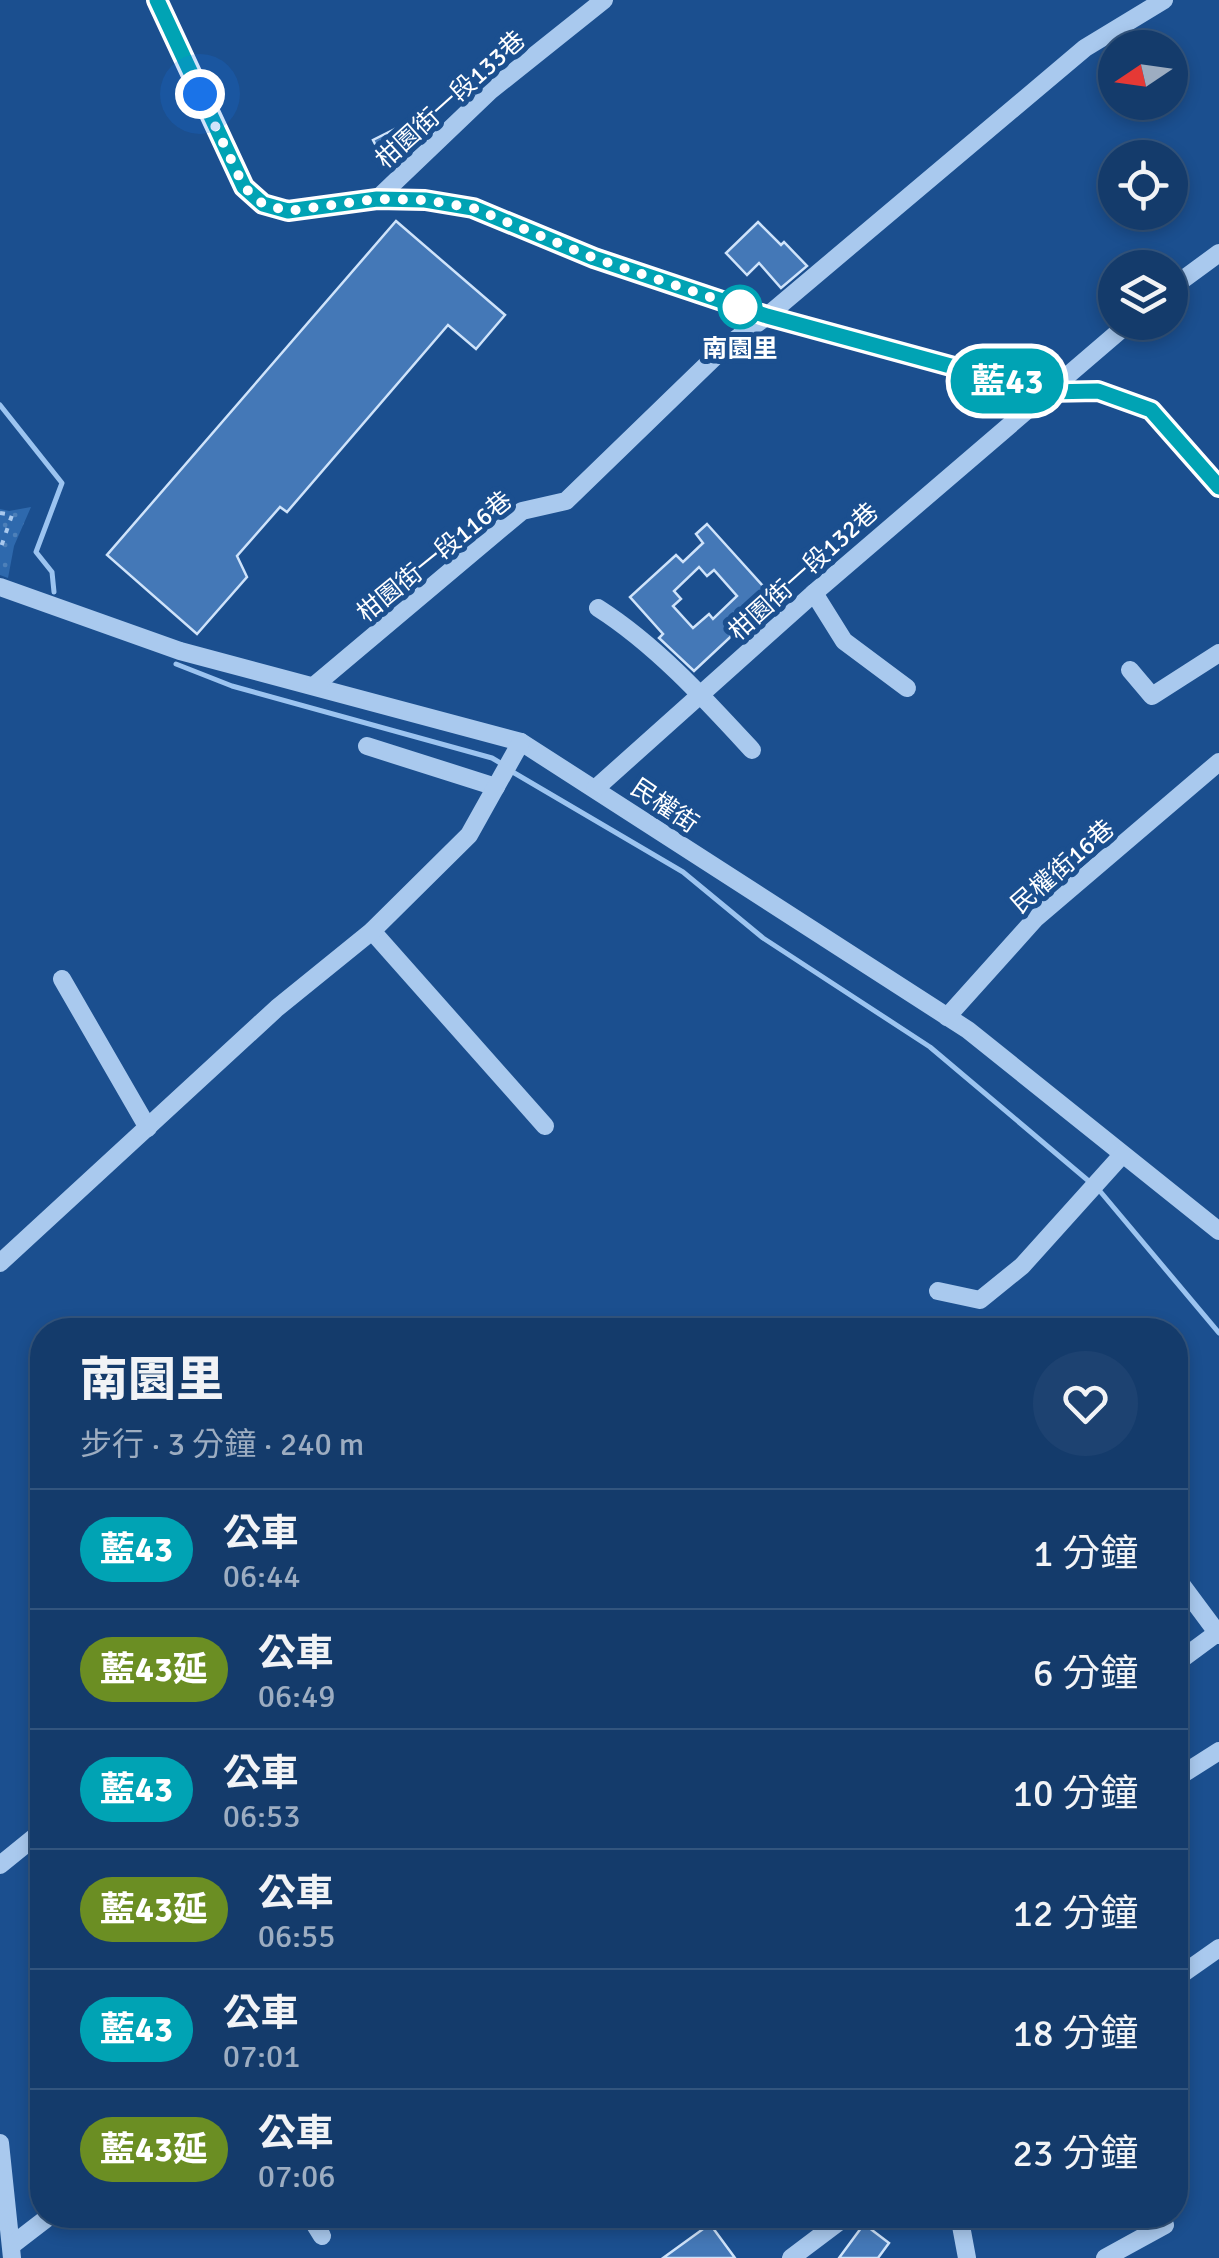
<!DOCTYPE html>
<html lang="zh-TW">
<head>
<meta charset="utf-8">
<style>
	:root { --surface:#143b6b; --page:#1d4271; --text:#f1f3f6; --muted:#9dadc1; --line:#33557e }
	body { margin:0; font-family:Signika,"Noto Sans TC",sans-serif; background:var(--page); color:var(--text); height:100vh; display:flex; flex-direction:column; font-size:38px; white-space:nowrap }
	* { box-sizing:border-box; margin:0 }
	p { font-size:32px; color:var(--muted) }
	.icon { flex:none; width:55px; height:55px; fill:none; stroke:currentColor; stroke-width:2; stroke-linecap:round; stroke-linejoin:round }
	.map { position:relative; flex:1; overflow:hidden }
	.details { position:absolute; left:30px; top:1318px; width:1158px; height:910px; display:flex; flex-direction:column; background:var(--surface); border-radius:40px; box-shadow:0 5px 15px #0003,0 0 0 2px var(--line) }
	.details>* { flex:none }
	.badge { padding:0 20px; border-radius:32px; font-size:35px; line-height:65px }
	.needle { width:65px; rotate:257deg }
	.fabs { position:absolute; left:1098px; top:30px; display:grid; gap:20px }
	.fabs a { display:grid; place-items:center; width:90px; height:90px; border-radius:50%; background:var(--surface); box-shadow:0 5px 15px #0003,0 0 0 2px var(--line); font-size:50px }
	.you { position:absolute; width:50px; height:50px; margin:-25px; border:8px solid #fff; border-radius:50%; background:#1a73e8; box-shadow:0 0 0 15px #1a73e833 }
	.map>.badge { position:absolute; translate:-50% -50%; box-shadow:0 0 0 5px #fff }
	.round { display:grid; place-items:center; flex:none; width:105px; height:105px; border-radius:52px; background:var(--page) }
	.headline { display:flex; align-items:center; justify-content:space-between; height:170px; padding:0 50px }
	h1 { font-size:48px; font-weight:800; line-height:75px }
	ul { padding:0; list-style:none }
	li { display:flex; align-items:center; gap:30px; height:120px; padding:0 50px; border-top:2px solid var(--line) }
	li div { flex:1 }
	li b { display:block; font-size:38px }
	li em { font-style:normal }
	li .badge { min-width:110px; font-weight:700; text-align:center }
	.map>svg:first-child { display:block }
	.park { fill:url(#park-dots) }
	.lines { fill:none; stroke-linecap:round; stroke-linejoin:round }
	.stream { stroke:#9cc4f0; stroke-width:5 }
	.building { fill:#4478b7; stroke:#cfe3fa; stroke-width:2.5; fill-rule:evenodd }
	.path { stroke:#a9c9ee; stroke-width:4; stroke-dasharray:5 8; stroke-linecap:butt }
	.minor { stroke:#a9c9ee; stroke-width:18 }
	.line-casing { stroke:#fff; stroke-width:22 }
	.line { stroke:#00a3b4; stroke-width:15 }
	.walk { stroke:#fff; stroke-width:10; stroke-dasharray:0 18 }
	.stop-dot { fill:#fff; stroke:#00a3b4; stroke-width:5 }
	.labels { text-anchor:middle; stroke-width:10; stroke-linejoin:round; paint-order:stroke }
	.street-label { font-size:25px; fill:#fff; stroke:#1b4f8f }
	.stop-label { font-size:25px; font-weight:bold; fill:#fff; stroke:#1b4f8f }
</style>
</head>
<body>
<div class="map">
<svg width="1219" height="2258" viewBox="0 0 1219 2258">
	<defs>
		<pattern id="park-dots" width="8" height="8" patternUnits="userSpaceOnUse" patternTransform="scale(2.5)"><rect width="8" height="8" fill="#2e69ad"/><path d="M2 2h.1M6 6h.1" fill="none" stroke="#4d80b9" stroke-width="1.8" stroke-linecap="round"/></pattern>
	</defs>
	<rect width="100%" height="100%" fill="#1b4f8f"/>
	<!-- park -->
	<path class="park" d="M31 507 14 546 8 578 0 575V509L9 511Z"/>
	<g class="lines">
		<!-- stream -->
		<g class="stream">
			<path d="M0 405 62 483 36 552 52 572 54 592"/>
			<path d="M176 664 232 686 492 758 502 764"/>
			<path d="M511 771 683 872 763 938 930 1047 1091 1183"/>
			<path d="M1099 1190 1219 1333"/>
		</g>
	</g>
	<!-- building -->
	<g class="building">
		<path d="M417 118 426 135 410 150 385 163 373 140Z"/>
		<path d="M396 221 505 315 476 349 448 325 287 512 280 507 237 556 247 577 197 634 107 555Z"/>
		<path d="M758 222 781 245 784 242 807 266 781 288 759 263 747 275 726 253Z"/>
		<path d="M707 524 773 597 694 671 659 638 663 634 630 597 676 555 683 562 703 543 696 534ZM699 567 707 576 714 570 737 596 713 619 709 614 693 628 673 606 681 599 674 591Z"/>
		<path d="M710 2224 735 2258H663Z"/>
		<path d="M864 2224 889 2243 878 2258H839Z"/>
	</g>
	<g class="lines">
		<!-- path -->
		<path class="path" d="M0 513 12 515 0 550"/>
		<!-- minor -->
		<g class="minor">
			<path d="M157 0 244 187 263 204 288 211 377 199 425 200 473 208 593 257 767 316 1046 392 1098 391 1151 410 1219 487"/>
			<path d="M377 199 490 91 604 0"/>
			<path d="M1170 289 1219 253"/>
			<path d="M0 587 180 651 521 742 968 1030 1219 1231"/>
			<path d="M814 593 844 641 907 688"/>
			<path d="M598 608C656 645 706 700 752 750"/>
			<path d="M1130 670 1152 696 1219 653"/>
			<path d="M315 685 522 511 566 501 724 348 767 316 1085 48 1164 0"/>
			<path d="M367 746 496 787"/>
			<path d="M595 789 814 593 1130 322"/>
			<path d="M372 931 545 1126"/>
			<path d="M62 979 148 1128"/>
			<path d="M947 1017 1035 919 1219 762"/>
			<path d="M0 1263 277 1008 372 931 469 835 521 742"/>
			<path d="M938 1291 980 1300 1022 1266 1122 1155"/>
			<path d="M1175 1576 1219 1635"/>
			<path d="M1175 1664 1217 1633"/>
			<path d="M1175 1779 1219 1751"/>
			<path d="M0 1865 42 1831"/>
			<path d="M1175 1979 1219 1948"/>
			<path d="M0 2143 12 2258"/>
			<path d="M309 2215 322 2236"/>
			<path d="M959 2215 967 2258"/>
			<path d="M12 2245 51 2215"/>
			<path d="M791 2258 848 2215"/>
			<path d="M1105 2258 1165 2225"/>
		</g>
	</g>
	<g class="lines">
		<defs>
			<path id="line" d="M157 0 244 187 263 204 288 211 377 199 425 200 473 208 594 258 767 316 1046 392 1098 391 1151 410 1219 487"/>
		</defs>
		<!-- line casing -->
		<use href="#line" class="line-casing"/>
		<!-- line -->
		<use href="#line" class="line"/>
		<!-- walk -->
		<path class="walk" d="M200 94 244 187 263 204 288 211 377 199 425 200 473 208 594 258 740 307"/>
	</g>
	<!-- markers -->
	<circle class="stop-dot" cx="740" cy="307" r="20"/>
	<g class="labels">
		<!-- street labels -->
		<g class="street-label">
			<text transform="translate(450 99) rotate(-42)" y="9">柑園街一段133巷</text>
			<text transform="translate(434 556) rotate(-39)" y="9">柑園街一段116巷</text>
			<text transform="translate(803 571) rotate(-42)" y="9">柑園街一段132巷</text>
			<text transform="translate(665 805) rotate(34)" y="9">民權街</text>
			<text transform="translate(1062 866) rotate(-41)" y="9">民權街16巷</text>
		</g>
		<!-- stop labels -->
		<g class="stop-label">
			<text x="740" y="357">南園里</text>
		</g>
	</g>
</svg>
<div class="fabs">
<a><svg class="needle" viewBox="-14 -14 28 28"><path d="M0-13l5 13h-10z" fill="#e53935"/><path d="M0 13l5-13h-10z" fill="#9dadc1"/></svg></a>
<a><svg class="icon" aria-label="locate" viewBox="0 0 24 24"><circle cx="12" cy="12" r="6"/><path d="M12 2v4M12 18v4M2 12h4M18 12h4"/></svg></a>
<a><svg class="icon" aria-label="layers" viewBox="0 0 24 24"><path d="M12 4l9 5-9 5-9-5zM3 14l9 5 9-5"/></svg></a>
</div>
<div class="you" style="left:200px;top:94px"></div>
<b class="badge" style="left:1007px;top:381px;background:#00a3b4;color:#fff">藍43</b>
<section class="details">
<div class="headline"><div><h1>南園里</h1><p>步行 · 3 分鐘 · 240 m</p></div><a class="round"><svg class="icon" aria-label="heart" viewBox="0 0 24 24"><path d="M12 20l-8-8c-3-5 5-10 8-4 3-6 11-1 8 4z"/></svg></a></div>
<ul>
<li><span class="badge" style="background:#00a3b4;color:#fff">藍43</span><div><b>公車</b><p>06:44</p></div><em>1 分鐘</em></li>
<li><span class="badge" style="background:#6b8e23;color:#fff">藍43延</span><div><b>公車</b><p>06:49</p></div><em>6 分鐘</em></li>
<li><span class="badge" style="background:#00a3b4;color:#fff">藍43</span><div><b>公車</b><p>06:53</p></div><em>10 分鐘</em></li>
<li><span class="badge" style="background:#6b8e23;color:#fff">藍43延</span><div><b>公車</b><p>06:55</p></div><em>12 分鐘</em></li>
<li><span class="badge" style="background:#00a3b4;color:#fff">藍43</span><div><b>公車</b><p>07:01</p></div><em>18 分鐘</em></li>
<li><span class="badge" style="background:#6b8e23;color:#fff">藍43延</span><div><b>公車</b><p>07:06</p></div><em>23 分鐘</em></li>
</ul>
</section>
</div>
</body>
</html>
